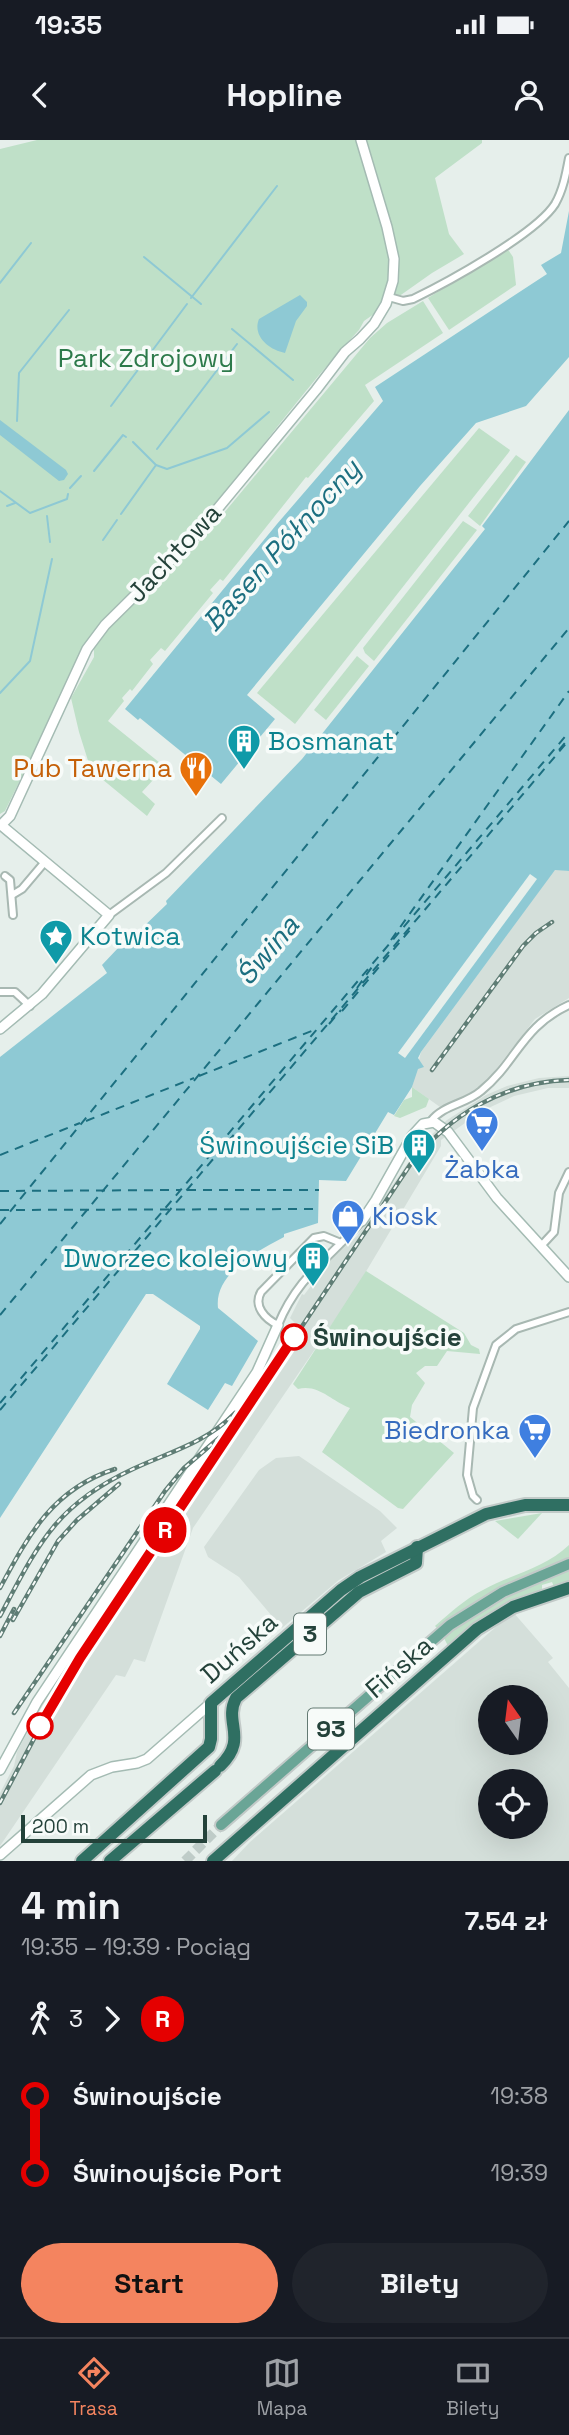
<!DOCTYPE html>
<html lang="pl">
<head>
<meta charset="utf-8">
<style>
	:root { --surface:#171b24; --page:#20242c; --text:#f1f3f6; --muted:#9ea1a6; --line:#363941; --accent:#f4845f }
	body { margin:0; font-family:"Space Grotesk",sans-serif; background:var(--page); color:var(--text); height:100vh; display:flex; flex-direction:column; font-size:26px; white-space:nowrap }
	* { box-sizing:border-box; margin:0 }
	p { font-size:23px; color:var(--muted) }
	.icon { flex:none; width:38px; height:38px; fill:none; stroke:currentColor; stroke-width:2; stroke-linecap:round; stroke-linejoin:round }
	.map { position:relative; height:1721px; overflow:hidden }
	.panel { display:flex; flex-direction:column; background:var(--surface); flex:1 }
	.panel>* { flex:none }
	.badge { padding:0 14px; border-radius:23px; font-size:24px; line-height:46px }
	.needle { width:46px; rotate:346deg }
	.buttons { position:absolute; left:478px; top:1545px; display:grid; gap:14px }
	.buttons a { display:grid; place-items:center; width:70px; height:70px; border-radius:50%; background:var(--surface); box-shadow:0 7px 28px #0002; font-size:35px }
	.scale { position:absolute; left:21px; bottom:18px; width:186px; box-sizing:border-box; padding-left:7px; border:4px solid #24423a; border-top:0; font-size:19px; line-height:24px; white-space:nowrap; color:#24423a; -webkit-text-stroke:5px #f7fbf9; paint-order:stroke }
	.map>.badge { position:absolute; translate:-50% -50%; box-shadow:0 0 0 4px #fff }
	.legs { display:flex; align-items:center; gap:10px; height:77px; padding:0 21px; font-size:23px }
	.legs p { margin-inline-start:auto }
	.overview { display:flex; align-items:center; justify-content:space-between; height:119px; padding:0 21px }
	h1 { font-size:38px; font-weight:600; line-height:52px }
	.button { display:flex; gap:14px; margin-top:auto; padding:14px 21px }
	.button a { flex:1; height:80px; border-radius:42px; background:var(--accent); color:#111; font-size:28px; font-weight:600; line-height:80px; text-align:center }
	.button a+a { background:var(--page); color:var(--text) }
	ul { padding:0 21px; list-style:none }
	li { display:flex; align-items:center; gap:24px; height:77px; font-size:26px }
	li i { display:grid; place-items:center; width:10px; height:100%; margin:0 9px; background:currentColor }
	li i::after { content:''; width:18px; height:18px; margin:-9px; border:5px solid; border-radius:50%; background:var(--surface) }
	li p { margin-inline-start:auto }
	li:first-child i { background:linear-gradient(#0000 50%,currentColor 0) }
	li:last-child i { background:linear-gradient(currentColor 50%,#0000 0) }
	.status { display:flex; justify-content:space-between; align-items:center; height:49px; padding:0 35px; background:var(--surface); direction:ltr }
	.status svg { height:19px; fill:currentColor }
	header { display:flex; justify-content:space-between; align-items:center; height:91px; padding:0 21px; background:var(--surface); font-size:32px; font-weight:600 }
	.menu { display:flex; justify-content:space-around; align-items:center; height:98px; border-top:2px solid var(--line); background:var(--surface); font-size:19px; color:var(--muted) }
	.menu a { display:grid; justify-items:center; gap:4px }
	.menu .selected { color:var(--accent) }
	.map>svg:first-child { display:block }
	.built { fill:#d4dfda; fill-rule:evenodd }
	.green { fill:#bfe0c8 }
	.water { fill:#8ec9d4 }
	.pier { fill:#e6efeb }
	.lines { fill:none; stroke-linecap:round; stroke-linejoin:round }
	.stream { stroke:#8ec9d4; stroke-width:2 }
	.ferry { stroke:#1c6f80; stroke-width:2; stroke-dasharray:9 7; stroke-linecap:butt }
	.primary-tunnel { stroke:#bfccc8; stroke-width:10; stroke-dasharray:10 5; stroke-linecap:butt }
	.street-casing { stroke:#a8b8b2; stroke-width:10 }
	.secondary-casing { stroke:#a4bbb3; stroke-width:12 }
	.primary-casing { stroke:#c2cac8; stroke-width:14 }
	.highway-casing { stroke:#c2cac8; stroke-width:16 }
	.street { stroke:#fff; stroke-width:6 }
	.secondary { stroke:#fff; stroke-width:9 }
	.primary { stroke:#6aa596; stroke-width:10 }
	.highway { stroke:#2f6f62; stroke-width:12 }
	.rail-casing { stroke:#5f7d75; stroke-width:4.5 }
	.rail { stroke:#f7fbf9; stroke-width:2; stroke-dasharray:5; stroke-linecap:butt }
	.line-1-casing { stroke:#fff; stroke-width:16 }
	.line-1 { stroke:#e50000; stroke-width:10 }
	.stop-1-dot { fill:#fff; stroke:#e50000; stroke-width:3.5 }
	.labels { text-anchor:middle; stroke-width:7; stroke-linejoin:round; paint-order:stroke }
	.shield { fill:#f7fbf9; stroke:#637a73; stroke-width:2 }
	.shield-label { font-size:24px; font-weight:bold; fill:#24423a }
	.park-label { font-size:26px; fill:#2d7a4b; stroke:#f7fbf9 }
	.street-label { font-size:26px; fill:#24423a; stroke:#f7fbf9 }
	.culture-label { font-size:26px; fill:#0d838f; stroke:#f7fbf9; text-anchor:start }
	.food-label { font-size:26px; fill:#c56008; stroke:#f7fbf9; text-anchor:end }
	.shop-label { font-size:26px; fill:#366cbe; stroke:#f7fbf9 }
	.stop-label { font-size:26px; font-weight:bold; fill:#24423a; stroke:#f7fbf9; text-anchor:start }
	.water-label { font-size:28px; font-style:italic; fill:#1c6f80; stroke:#f7fbf9 }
</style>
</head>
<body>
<div class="status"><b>19:35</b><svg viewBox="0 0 49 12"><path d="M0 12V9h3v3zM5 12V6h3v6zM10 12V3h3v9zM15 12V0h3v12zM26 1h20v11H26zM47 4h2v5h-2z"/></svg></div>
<header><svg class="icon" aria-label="back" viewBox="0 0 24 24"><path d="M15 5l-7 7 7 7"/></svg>Hopline<svg class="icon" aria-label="person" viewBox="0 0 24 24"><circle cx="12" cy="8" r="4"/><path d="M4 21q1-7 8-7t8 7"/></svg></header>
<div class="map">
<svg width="569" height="1721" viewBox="0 0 569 1721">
	<rect width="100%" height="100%" fill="#e6efeb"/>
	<!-- built -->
	<g class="built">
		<path d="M555 729 569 731V858L535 879 483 946 471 955 440 967 412 947 421 912Z"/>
		<path d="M569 936V948H548L514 956 482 971 441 1000V1006L352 1155 193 1388 145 1522 134 1519 125 1537 116 1535 0 1706V1653L14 1626 17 1612 44 1561 296 1184 290 1178 302 1154 304 1155 332 1118 357 1096 419 1007 447 980 486 955 507 946 539 938Z"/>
		<path d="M299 1316 380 1371 397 1388 381 1401 386 1412 339 1440 282 1488 239 1437 208 1417 204 1407 259 1330 276 1318Z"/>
		<path d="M513 1472 553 1518 548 1522 569 1548V1721H232L250 1702ZM490 1558H536V1603H490ZM490 1642H536V1687H490Z"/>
	</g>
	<!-- green -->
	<g class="green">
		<path d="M37 0H482V3L435 38 449 94 464 114 432 133 364 181 359 190C297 256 245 332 186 400 155 435 109 464 86 504L5 671 0 674V9Z"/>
		<path d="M507 108 513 117 516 145 449 190 428 158Z"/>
		<path d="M423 161 443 193 365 245 374 261 308 338 306 337 223 441 220 439 210 450 213 453 165 511 161 508 150 520 153 524 132 551 130 549 122 558 124 561 108 581 165 627 142 652 155 664 147 676 91 630 79 592 71 558 94 517V502L203 398 370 198 387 183Z"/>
		<path d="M479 288 510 310 509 312 295 584 257 553Z"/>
		<path d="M516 315 526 322 480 386 468 376Z"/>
		<path d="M463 381 477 390 374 521 365 513 363 508Z"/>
		<path d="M357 516 369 526 326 580 314 570Z"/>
		<path d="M412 947 429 959 426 967 400 978 394 976 404 960 412 957Z"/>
		<path d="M366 1131 464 1193 471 1205 479 1209 480 1214 447 1211 437 1226H425L416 1233 425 1243 412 1265 410 1277 454 1313 403 1369 398 1368 322 1312 350 1268C331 1261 319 1244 298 1249L293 1244Z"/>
		<path d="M542 1373 518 1399 495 1381Z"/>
		<path d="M569 1405V1419L507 1445 437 1488 435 1486C450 1473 465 1459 483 1450 512 1434 545 1428 569 1405Z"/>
		<path d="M569 1429V1445L554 1447 552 1442 542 1445V1451L449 1508 444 1498C481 1466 525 1448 569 1429Z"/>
	</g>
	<!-- water -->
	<g class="water">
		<path d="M569 71V217L526 266 476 283 420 346 247 555 275 579 221 644 140 578 138 580 125 569 277 384 383 261 375 247 547 134 541 125 561 113Z"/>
		<path d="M300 155 307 162V166L296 181 285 213C269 210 252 196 259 179Z"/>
		<path d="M569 270V731L555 730 421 912 418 918 424 927 418 929 412 947 394 975 388 972 346 1041 319 1040 318 1083 284 1094V1097C258 1111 214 1133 218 1168L258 1201 232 1246 225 1243 208 1270 167 1244 200 1189V1186L153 1154H146L0 1378V917L107 833 102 825 136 789 139 791 167 764 166 761 302 619 485 389 482 386Z"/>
		<path d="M0 280 66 330 68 334 64 340 59 341 0 295Z"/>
	</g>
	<!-- pier -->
	<path class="pier" d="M530 734 537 739 405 918 398 913Z"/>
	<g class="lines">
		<!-- stream -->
		<g class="stream">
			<path d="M144 117 201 164"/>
			<path d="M0 143 31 103"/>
			<path d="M191 158 277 46"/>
			<path d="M232 189 293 240"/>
			<path d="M111 266 187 164"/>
			<path d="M17 281 19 233 69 170"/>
			<path d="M157 309 237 204"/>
			<path d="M156 325 167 329 227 308 269 272"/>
			<path d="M94 331 123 295 126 297"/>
			<path d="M70 348 81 336"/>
			<path d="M0 351 30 373 67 359 68 354"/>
			<path d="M7 366 15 363"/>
			<path d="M121 374 156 325 133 302"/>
			<path d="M47 376 50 402"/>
			<path d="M103 400 117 380"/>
			<path d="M0 553 30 521 52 419"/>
		</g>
		<!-- ferry -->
		<g class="ferry">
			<path d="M559 610 569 598"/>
			<path d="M391 800 569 551"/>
			<path d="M357 848 374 824"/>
			<path d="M342 871 410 790"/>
			<path d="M329 884 341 870"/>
			<path d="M199 936 314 890"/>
			<path d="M86 981 194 938"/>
			<path d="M0 1015 80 983"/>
			<path d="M187 1050H319"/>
			<path d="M0 1051 181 1050"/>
			<path d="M0 1070 318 1069"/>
			<path d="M0 1084 569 381"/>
			<path d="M0 1175 569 488"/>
			<path d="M0 1263 569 592"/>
			<path d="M0 1270 569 600"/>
		</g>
		<!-- primary-tunnel -->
		<path class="primary-tunnel" d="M185 1721 221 1685"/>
		<defs>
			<g id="street">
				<path d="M389 157 403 161 413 159C446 143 536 94 555 64 563 50 566 34 569 18"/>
				<path d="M5 736 10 740 13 775"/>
				<path d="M12 755 22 749 44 723"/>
				<path d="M109 775 166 733 222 678"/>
				<path d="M0 852H15L30 866"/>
				<path d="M431 981C443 965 466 964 481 951 517 922 521 887 569 865"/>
				<path d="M341 1103 324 1096 314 1098 261 1152C253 1166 265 1179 278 1185 298 1136 329 1119 362 1081"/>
				<path d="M541 1106 554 1092 559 1053 569 1032"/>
				<path d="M477 1360 473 1356 467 1335 473 1268 496 1205 516 1189 569 1172"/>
			</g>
			<g id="secondary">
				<path d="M0 889 42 854 109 775 1 685 10 676 87 509 105 485 195 396 316 250 345 212 360 199 374 184 386 164 393 141 394 119 387 87 361 0"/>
				<path d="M362 1081 376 1060 412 996 423 984 434 982 448 992 497 1058 569 1137"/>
				<path d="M0 1630 37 1562 257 1232 278 1185"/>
				<path d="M0 1715 91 1635 112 1627 137 1623 147 1619 211 1563"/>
			</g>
			<path id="primary" d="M221 1685 450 1485 503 1452 569 1424"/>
			<g id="highway">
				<path d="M220 1626C249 1598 223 1583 236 1558L359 1452 416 1423 417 1407"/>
				<path d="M82 1721 209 1607 211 1599V1563L341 1450 360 1437 486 1374 525 1365H569"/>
				<path d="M110 1721 215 1631"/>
				<path d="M213 1721 477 1489 513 1467 569 1448"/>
			</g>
		</defs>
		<!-- street casing -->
		<use href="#street" class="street-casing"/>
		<!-- secondary casing -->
		<use href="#secondary" class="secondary-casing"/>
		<!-- primary casing -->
		<use href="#primary" class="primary-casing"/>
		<!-- highway casing -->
		<use href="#highway" class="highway-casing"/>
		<!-- street -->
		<use href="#street" class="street"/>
		<!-- secondary -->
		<use href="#secondary" class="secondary"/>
		<!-- primary -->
		<use href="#primary" class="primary"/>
		<!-- highway -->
		<use href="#highway" class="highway"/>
		<defs>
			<g id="rail">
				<path d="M432 930 523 806 536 793 552 782"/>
				<path d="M0 1448C29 1394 53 1349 115 1329"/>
				<path d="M0 1476C38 1405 55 1365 133 1329 169 1312 206 1303 235 1273"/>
				<path d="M13 1480 58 1401 77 1380 119 1344"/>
				<path d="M0 1496 14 1469"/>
				<path d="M14 1573 165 1351 184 1328 219 1298"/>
				<path d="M0 1663 47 1574 80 1518 410 1025C450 974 504 942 569 940"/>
			</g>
		</defs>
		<!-- rail casing -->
		<use href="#rail" class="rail-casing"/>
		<!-- rail -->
		<use href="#rail" class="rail"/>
	</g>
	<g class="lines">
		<defs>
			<path id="line-1" d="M40 1586 80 1518 294 1197"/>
		</defs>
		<!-- line-1 casing -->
		<use href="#line-1" class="line-1-casing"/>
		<!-- line-1 -->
		<use href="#line-1" class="line-1"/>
	</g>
	<!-- icons -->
	<defs>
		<symbol id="building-pin" viewBox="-11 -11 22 30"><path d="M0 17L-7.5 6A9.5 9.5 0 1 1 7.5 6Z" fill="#0f9aa8" stroke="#f7fbf9"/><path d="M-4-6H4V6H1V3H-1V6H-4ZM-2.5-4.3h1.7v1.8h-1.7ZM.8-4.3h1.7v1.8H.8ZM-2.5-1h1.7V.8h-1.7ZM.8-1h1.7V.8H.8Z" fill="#fff"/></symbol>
		<symbol id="restaurant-pin" viewBox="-11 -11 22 30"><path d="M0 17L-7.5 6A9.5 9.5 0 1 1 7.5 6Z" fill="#e8710a" stroke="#f7fbf9"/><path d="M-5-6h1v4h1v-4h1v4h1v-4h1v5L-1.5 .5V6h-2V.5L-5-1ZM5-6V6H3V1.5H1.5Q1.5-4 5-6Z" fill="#fff"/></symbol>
		<symbol id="sight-pin" viewBox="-11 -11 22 30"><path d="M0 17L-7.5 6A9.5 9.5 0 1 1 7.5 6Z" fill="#0f9aa8" stroke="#f7fbf9"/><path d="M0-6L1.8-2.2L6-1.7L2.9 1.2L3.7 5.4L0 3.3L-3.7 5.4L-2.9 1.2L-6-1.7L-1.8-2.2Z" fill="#fff"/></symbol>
		<symbol id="supermarket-pin" viewBox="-11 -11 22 30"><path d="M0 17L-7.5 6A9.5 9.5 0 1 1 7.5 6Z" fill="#3f7fe0" stroke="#f7fbf9"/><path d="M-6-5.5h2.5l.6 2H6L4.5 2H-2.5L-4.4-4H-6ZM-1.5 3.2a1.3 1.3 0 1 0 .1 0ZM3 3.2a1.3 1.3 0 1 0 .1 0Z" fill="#fff"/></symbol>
		<symbol id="shop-pin" viewBox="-11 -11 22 30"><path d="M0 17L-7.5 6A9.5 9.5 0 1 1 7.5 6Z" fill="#3f7fe0" stroke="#f7fbf9"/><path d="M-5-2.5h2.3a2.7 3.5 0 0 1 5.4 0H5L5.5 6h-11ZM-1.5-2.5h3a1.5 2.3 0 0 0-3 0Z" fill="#fff"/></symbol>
	</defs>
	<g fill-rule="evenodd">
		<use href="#building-pin" x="225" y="582" width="38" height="52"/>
		<use href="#restaurant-pin" x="177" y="609" width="38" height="52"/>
		<use href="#sight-pin" x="37" y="777" width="38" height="52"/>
		<use href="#supermarket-pin" x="463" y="964" width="38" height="52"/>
		<use href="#building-pin" x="400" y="986" width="38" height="52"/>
		<use href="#shop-pin" x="329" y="1057" width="38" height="52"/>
		<use href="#building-pin" x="294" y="1099" width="38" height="52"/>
		<use href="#supermarket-pin" x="516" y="1271" width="38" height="52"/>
	</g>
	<!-- markers -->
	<g class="stop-1-dot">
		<circle cx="294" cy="1197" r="12"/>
		<circle cx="40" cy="1586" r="12"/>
	</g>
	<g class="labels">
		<!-- shield labels -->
		<g class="shield">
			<rect x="294" y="1473.5" width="32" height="41" rx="5"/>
			<rect x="308" y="1568.5" width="46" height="41" rx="5"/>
		</g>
		<g class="shield-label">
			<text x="310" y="1502">3</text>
			<text x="331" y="1597">93</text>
		</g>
		<!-- park labels -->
		<g class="park-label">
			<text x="146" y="227">Park Zdrojowy</text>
		</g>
		<!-- street labels -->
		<g class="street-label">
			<text transform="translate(174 413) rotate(-47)" y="9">Jachtowa</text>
			<text transform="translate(239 1508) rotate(-41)" y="9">Duńska</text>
			<text transform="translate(399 1527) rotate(-41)" y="9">Fińska</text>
		</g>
		<!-- culture labels -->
		<g class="culture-label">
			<text x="268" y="610">Bosmanat</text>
			<text x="80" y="805">Kotwica</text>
			<text x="394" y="1014" text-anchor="end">Świnoujście SiB</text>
			<text x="288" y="1127" text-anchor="end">Dworzec kolejowy</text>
		</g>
		<!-- food labels -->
		<g class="food-label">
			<text x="172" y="637">Pub Tawerna</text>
		</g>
		<!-- shop labels -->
		<g class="shop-label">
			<text x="482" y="1038">Żabka</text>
			<text x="372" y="1085" text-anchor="start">Kiosk</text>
			<text x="510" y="1299" text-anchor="end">Biedronka</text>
		</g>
		<!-- stop labels -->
		<g class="stop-label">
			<text x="313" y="1206">Świnoujście</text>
		</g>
		<!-- water labels -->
		<g class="water-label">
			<text transform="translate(281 405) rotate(-48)" y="10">Basen Północny</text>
			<text transform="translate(267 810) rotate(-50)" y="10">Świna</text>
		</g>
	</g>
</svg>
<div class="buttons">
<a><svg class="needle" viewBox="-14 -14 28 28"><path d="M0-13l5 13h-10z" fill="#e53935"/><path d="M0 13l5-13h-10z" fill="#9ea1a6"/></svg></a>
<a><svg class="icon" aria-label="locate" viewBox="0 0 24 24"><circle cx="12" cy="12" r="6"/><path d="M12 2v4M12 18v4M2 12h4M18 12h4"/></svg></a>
</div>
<div class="scale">200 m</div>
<b class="badge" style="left:165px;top:1390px;background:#e50000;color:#fff">R</b>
</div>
<section class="panel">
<div class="overview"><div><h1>4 min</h1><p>19:35 – 19:39 · Pociąg</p></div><b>7.54 zł</b></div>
<div class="legs"><svg class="icon" aria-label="walk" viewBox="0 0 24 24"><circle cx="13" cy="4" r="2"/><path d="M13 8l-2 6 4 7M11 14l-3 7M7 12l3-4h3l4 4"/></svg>3<svg class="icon" aria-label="forward" viewBox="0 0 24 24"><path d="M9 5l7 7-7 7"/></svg><b class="badge" style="background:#e50000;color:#fff">R</b></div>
<ul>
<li><i style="color:#e50000"></i><b>Świnoujście</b><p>19:38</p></li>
<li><i style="color:#e50000"></i><b>Świnoujście Port</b><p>19:39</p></li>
</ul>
<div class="button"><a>Start</a><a>Bilety</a></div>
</section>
<nav class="menu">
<a class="selected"><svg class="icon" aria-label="directions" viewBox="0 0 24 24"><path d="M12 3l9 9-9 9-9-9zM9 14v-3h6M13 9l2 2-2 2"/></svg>Trasa</a>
<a><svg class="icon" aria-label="map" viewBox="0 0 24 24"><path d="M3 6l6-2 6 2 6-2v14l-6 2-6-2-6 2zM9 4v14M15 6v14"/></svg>Mapa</a>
<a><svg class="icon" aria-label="tickets" viewBox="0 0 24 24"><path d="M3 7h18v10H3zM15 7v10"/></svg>Bilety</a>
</nav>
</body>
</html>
